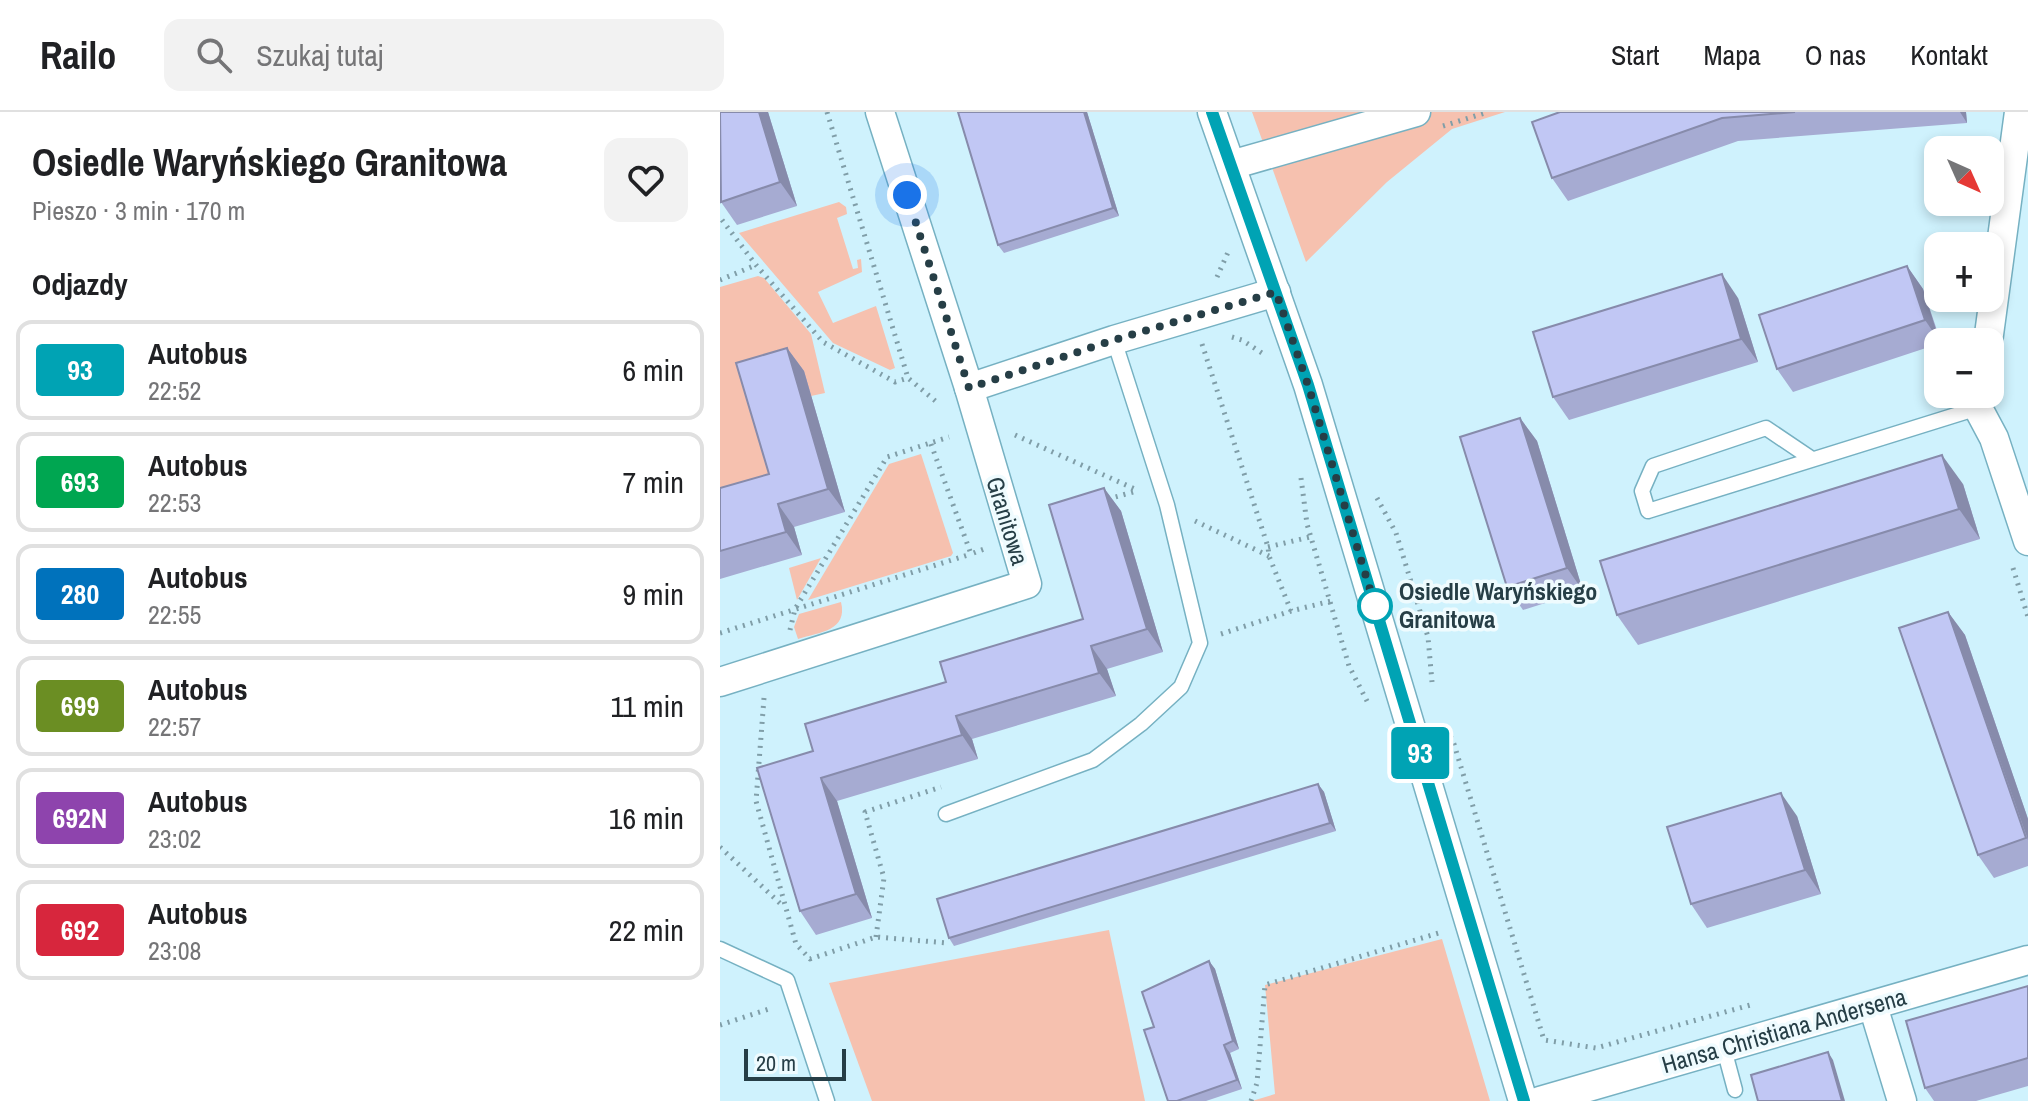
<!DOCTYPE html>
<html lang="pl">
<head>
<meta charset="utf-8">
<style>
	:root { --surface:#fff; --page:#f2f2f2; --text:#202124; --muted:#757577; --line:#e0e0e0 }
	body { margin:0; font-family:"Archivo Narrow",sans-serif; background:var(--page); color:var(--text); height:100vh; display:flex; flex-direction:column; font-size:30px; white-space:nowrap }
	* { box-sizing:border-box; margin:0 }
	p { font-size:26px; color:var(--muted) }
	.icon { flex:none; width:44px; height:44px; fill:none; stroke:currentColor; stroke-width:2; stroke-linecap:round; stroke-linejoin:round }
	.map { position:relative; flex:1; overflow:hidden }
	.panel { display:flex; flex-direction:column; background:var(--surface); width:720px }
	.panel>* { flex:none }
	.badge { padding:0 16px; border-radius:6px; font-size:28px; line-height:52px }
	.needle { width:52px; rotate:135deg }
	.tools { position:absolute; left:1204px; top:24px; display:grid; gap:16px }
	.tools a { display:grid; place-items:center; width:80px; height:80px; border-radius:16px; background:var(--surface); box-shadow:0 4px 12px #0003; font-size:40px }
	.scale { position:absolute; left:24px; bottom:20px; width:102px; box-sizing:border-box; padding-left:8px; border:4px solid #263e46; border-top:0; font-size:22px; line-height:28px; white-space:nowrap; color:#263e46; -webkit-text-stroke:6px #effbfe; paint-order:stroke }
	.you { position:absolute; width:40px; height:40px; margin:-20px; border:6px solid #fff; border-radius:50%; background:#1a73e8; box-shadow:0 0 0 12px #1a73e833 }
	.map>.badge { position:absolute; translate:-50% -50%; box-shadow:0 0 0 4px #fff }
	h2 { padding:0 32px; font-size:30px; line-height:72px }
	.round { display:grid; place-items:center; flex:none; width:84px; height:84px; border-radius:16px; background:var(--page) }
	.headline { display:flex; align-items:center; justify-content:space-between; height:136px; padding:0 32px }
	h1 { font-size:38px; font-weight:700; line-height:60px }
	ul { padding:0; list-style:none }
	li { display:flex; align-items:center; gap:24px; height:100px; margin:0 16px 12px; padding:0 16px; border:4px solid var(--line); border-radius:16px }
	li div { flex:1 }
	li b { display:block; font-size:30px }
	li em { font-style:normal }
	li .badge { min-width:88px; font-weight:700; text-align:center }
	header { display:flex; align-items:center; gap:48px; box-sizing:border-box; height:112px; padding:0 40px; background:var(--surface); border-bottom:2px solid var(--line) }
	header strong { font-size:38px }
	nav { display:flex; gap:44px; margin-inline-start:auto; font-size:28px }
	.search { width:560px; height:72px; background:var(--page); display:flex; align-items:center; gap:20px; box-sizing:border-box; padding:0 28px; border-radius:16px; color:var(--muted); font-size:30px }
	main { display:flex; flex:1; min-height:0 }
	.map>svg:first-child { display:block }
	.green { fill:#f6c1af }
	.lines { fill:none; stroke-linecap:round; stroke-linejoin:round }
	.service-casing { stroke:#76b1c2; stroke-width:17 }
	.minor-casing { stroke:#76b1c2; stroke-width:31 }
	.path { stroke:#809ea8; stroke-width:5; stroke-dasharray:2 6; stroke-linecap:butt }
	.service { stroke:#fff; stroke-width:14 }
	.minor { stroke:#fff; stroke-width:28 }
	.wall { fill:#a6abd2 }
	.shaded-wall { fill:#878bab }
	.building { fill:#c1c7f4; stroke:#878bab; stroke-width:2 }
	.line-casing { stroke:#fff; stroke-width:18 }
	.line { stroke:#00a3b4; stroke-width:12 }
	.walk { stroke:#263e46; stroke-width:8; stroke-dasharray:0 14.4 }
	.stop-dot { fill:#fff; stroke:#00a3b4; stroke-width:4 }
	.labels { text-anchor:middle; stroke-width:7; stroke-linejoin:round; paint-order:stroke }
	.street-label { font-size:24px; fill:#263e46; stroke:#effbfe }
	.stop-label { font-size:24px; font-weight:bold; fill:#263e46; stroke:#effbfe; text-anchor:start }
</style>
</head>
<body>
<header>
<strong>Railo</strong>
<div class="search"><svg class="icon" aria-label="search" viewBox="0 0 24 24"><circle cx="10" cy="10" r="6"/><path d="M15 15l6 6"/></svg>Szukaj tutaj</div>
<nav><a>Start</a><a>Mapa</a><a>O nas</a><a>Kontakt</a></nav>
</header>
<main>
<section class="panel">
<div class="headline"><div><h1>Osiedle Waryńskiego Granitowa</h1><p>Pieszo · 3 min · 170 m</p></div><a class="round"><svg class="icon" aria-label="heart" viewBox="0 0 24 24"><path d="M12 20l-8-8c-3-5 5-10 8-4 3-6 11-1 8 4z"/></svg></a></div>
<h2>Odjazdy</h2>
<ul>
<li><span class="badge" style="background:#00a3b4;color:#fff">93</span><div><b>Autobus</b><p>22:52</p></div><em>6 min</em></li>
<li><span class="badge" style="background:#00a651;color:#fff">693</span><div><b>Autobus</b><p>22:53</p></div><em>7 min</em></li>
<li><span class="badge" style="background:#0072bc;color:#fff">280</span><div><b>Autobus</b><p>22:55</p></div><em>9 min</em></li>
<li><span class="badge" style="background:#6b8e23;color:#fff">699</span><div><b>Autobus</b><p>22:57</p></div><em>11 min</em></li>
<li><span class="badge" style="background:#8e44ad;color:#fff">692N</span><div><b>Autobus</b><p>23:02</p></div><em>16 min</em></li>
<li><span class="badge" style="background:#d7263d;color:#fff">692</span><div><b>Autobus</b><p>23:08</p></div><em>22 min</em></li>
</ul>
</section>
<div class="map">
<svg width="1308" height="989" viewBox="0 0 1308 989">
	<rect width="100%" height="100%" fill="#cff2fd"/>
	<!-- green -->
	<g class="green">
		<path d="M532 0H785L732 17 667 70 586 150Z"/>
		<path d="M119 90 126 95 127 102 117 106 133 157 138 156 137 148 141 147 142 160 98 180 113 211 156 194 175 256 170 258 113 231 19 121Z"/>
		<path d="M38 164 44 166 91 222 105 281 91 284 83 259 65 385 0 404V175Z"/>
		<path d="M201 342 233 441 231 444 88 488 169 352Z"/>
		<path d="M101 446 77 488 69 456Z"/>
		<path d="M121 490C128 519 100 520 78 527L74 515 79 502Z"/>
		<path d="M389 818 425 989H152L109 871Z"/>
		<path d="M722 827 770 989H532L555 982 545 873Z"/>
	</g>
	<g class="lines">
		<defs>
			<g id="service">
				<path d="M1092 347 1046 316 933 354 922 379 928 399 1258 296"/>
				<path d="M226 702 373 648 421 612 461 575 480 531 447 393 394 228"/>
				<path d="M0 837 67 868 107 989"/>
				<path d="M1004 937 1015 978"/>
			</g>
			<g id="minor">
				<path d="M160 0 249 276"/>
				<path d="M492 0 588 273 803 989"/>
				<path d="M511 53 696 0"/>
				<path d="M1268 230 1299 0"/>
				<path d="M1260 282 1258 296 1274 326 1308 429"/>
				<path d="M0 570 307 472 249 276 394 228 556 180"/>
				<path d="M1153 894 1182 989"/>
				<path d="M820 989 1308 848"/>
			</g>
		</defs>
		<!-- service casing -->
		<use href="#service" class="service-casing"/>
		<!-- minor casing -->
		<use href="#minor" class="minor-casing"/>
		<!-- path -->
		<g class="path">
			<path d="M107 0 188 266"/>
			<path d="M723 14 768 0"/>
			<path d="M2 108 36 153 103 230 175 270 188 266 219 292"/>
			<path d="M497 165 509 138"/>
			<path d="M0 168 36 153"/>
			<path d="M512 225 522 228 542 241"/>
			<path d="M482 232 548 435 549 444 571 499"/>
			<path d="M295 323 417 378"/>
			<path d="M211 332 251 442 264 437"/>
			<path d="M581 366 587 412 629 554 649 593"/>
			<path d="M657 386 676 421 708 525 712 570"/>
			<path d="M388 387 417 379"/>
			<path d="M475 409 549 444"/>
			<path d="M548 435 590 425"/>
			<path d="M1293 456 1308 505"/>
			<path d="M70 518 75 497 167 345 229 325"/>
			<path d="M0 521 251 442"/>
			<path d="M501 522 571 499 611 489"/>
			<path d="M44 586 36 689 76 832 90 847 156 825 228 831"/>
			<path d="M727 617 734 632 824 928 876 936 1034 892"/>
			<path d="M0 735 64 795"/>
			<path d="M156 825 164 766 145 700 221 675"/>
			<path d="M0 913 52 896"/>
			<path d="M531 989 537 971 545 873 722 820"/>
		</g>
		<!-- service -->
		<use href="#service" class="service"/>
		<!-- minor -->
		<use href="#minor" class="minor"/>
	</g>
	<!-- wall -->
	<g class="wall">
		<path d="M48 0 77 94 17 113 1 90Z"/>
		<path d="M238 0H367L399 104 284 141 278 133Z"/>
		<path d="M840 0H1246L1247 11 1018 29 848 89 832 66Z"/>
		<path d="M1187 154 1203 177 1221 230H1218V232L1073 280 1057 257Z"/>
		<path d="M1018 186 1038 250 849 308 833 285Z"/>
		<path d="M67 236 84 259 125 400 74 415 82 443 0 467V376L49 362Z"/>
		<path d="M800 306 817 329 863 479 803 498 787 475Z"/>
		<path d="M1243 372 1260 427 918 533 897 503Z"/>
		<path d="M384 376 401 399 443 540 387 557 396 584 252 627 258 647 117 689 152 806 96 823 80 799 93 639 226 570 363 507Z"/>
		<path d="M1228 500 1245 523 1308 707V754L1274 766 1258 743Z"/>
		<path d="M598 672 604 680 616 719 234 834 229 826Z"/>
		<path d="M1077 704 1101 782 987 816 971 792Z"/>
		<path d="M489 849 495 857 519 937 510 941 522 977 486 989H448L434 915Z"/>
		<path d="M1308 874V974L1256 989H1214L1205 976Z"/>
	</g>
	<!-- shaded-wall -->
	<g class="shaded-wall">
		<path d="M39 0H48L77 94 60 70Z"/>
		<path d="M364 0H367L399 104 393 96Z"/>
		<path d="M1240 0H1246L1247 11Z"/>
		<path d="M1187 154 1203 177 1220 230 1205 208Z"/>
		<path d="M1002 162 1018 186 1038 250 1021 227Z"/>
		<path d="M67 236 84 259 125 400 108 377Z"/>
		<path d="M800 306 817 329 863 479 847 456Z"/>
		<path d="M1222 343 1243 372 1260 427 1239 397Z"/>
		<path d="M384 376 401 399 443 540 427 517Z"/>
		<path d="M58 392 74 415 82 443 66 420Z"/>
		<path d="M1228 500 1245 523 1308 707V728Z"/>
		<path d="M371 534 387 557 396 584 379 561Z"/>
		<path d="M236 604 252 627 258 647 242 623Z"/>
		<path d="M101 666 117 689 152 806 136 782Z"/>
		<path d="M598 672 604 680 616 719 610 711Z"/>
		<path d="M1061 681 1077 704 1101 782 1085 758Z"/>
		<path d="M489 849 495 857 519 937 513 929Z"/>
		<path d="M504 933 510 941 522 977 517 968Z"/>
		<path d="M1108 940 1113 948 1125 989H1122Z"/>
	</g>
	<!-- building -->
	<g class="building">
		<path d="M0 0H39L60 70 1 90Z"/>
		<path d="M238 0H364L393 96 278 133Z"/>
		<path d="M840 0H1075L1002 6 832 66 812 10Z"/>
		<path d="M1187 154 1205 208 1057 257 1039 203Z"/>
		<path d="M1002 162 1021 227 833 285 813 220Z"/>
		<path d="M67 236 108 377 58 392 66 420 0 439V376L49 362 16 251Z"/>
		<path d="M800 306 847 456 787 475 740 325Z"/>
		<path d="M1222 343 1239 397 897 503 880 449Z"/>
		<path d="M384 376 427 517 371 534 379 561 236 604 242 623 101 666 136 782 80 799 37 656 93 639 85 612 226 570 220 550 363 507 329 393Z"/>
		<path d="M1228 500 1306 726 1258 743 1179 516Z"/>
		<path d="M598 672 610 711 229 826 217 787Z"/>
		<path d="M1061 681 1085 758 971 792 947 715Z"/>
		<path d="M489 849 513 929 504 933 517 968 457 989H448L424 918 434 915 422 880Z"/>
		<path d="M1308 874V946L1205 976 1186 909Z"/>
		<path d="M1108 940 1122 989H1038L1031 963Z"/>
	</g>
	<g class="lines">
		<defs>
			<path id="line" d="M492 0 588 273 804 989"/>
		</defs>
		<!-- line casing -->
		<use href="#line" class="line-casing"/>
		<!-- line -->
		<use href="#line" class="line"/>
		<!-- walk -->
		<path class="walk" d="M187 83 249 276 394 228 556 180 588 273 655 494"/>
	</g>
	<!-- markers -->
	<circle class="stop-dot" cx="655" cy="494" r="16"/>
	<g class="labels">
		<!-- street labels -->
		<g class="street-label">
			<text transform="translate(287 409) rotate(73)" y="8">Granitowa</text>
			<text transform="translate(1064 919) rotate(-16)" y="8">Hansa Christiana Andersena</text>
		</g>
		<!-- stop labels -->
		<g class="stop-label">
			<text x="679" y="488">Osiedle Waryńskiego<tspan x="679" dy="28">Granitowa</tspan></text>
		</g>
	</g>
</svg>
<div class="tools">
<a><svg class="needle" viewBox="-14 -14 28 28"><path d="M0-13l5 13h-10z" fill="#e53935"/><path d="M0 13l5-13h-10z" fill="#757577"/></svg></a>
<a>+</a>
<a>−</a>
</div>
<div class="scale">20 m</div>
<div class="you" style="left:187px;top:83px"></div>
<b class="badge" style="left:700px;top:641px;background:#00a3b4;color:#fff">93</b>
</div>
</main>
</body>
</html>
